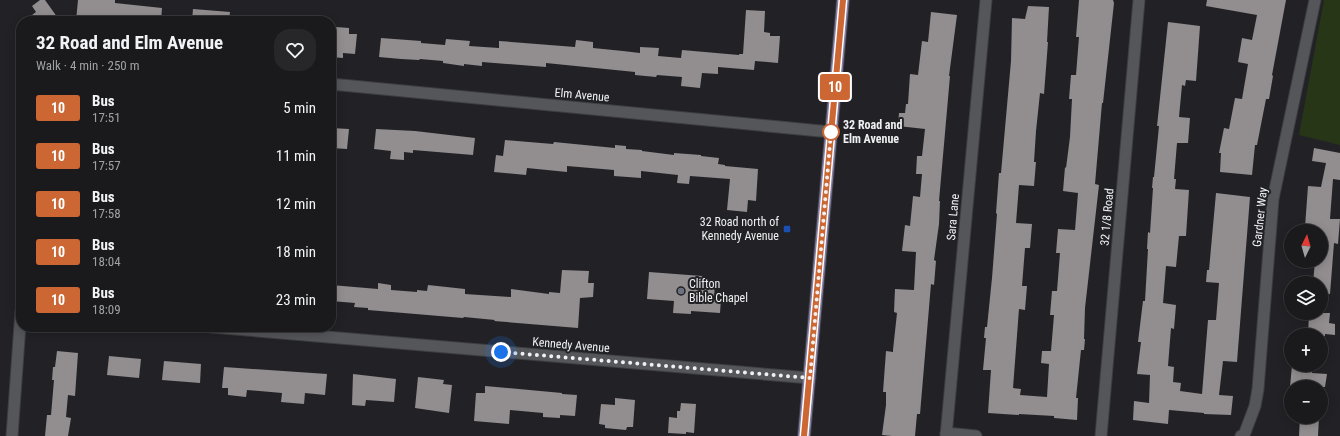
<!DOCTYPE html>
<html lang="en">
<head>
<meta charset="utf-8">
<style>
	:root { --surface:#1a1a1c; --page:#272729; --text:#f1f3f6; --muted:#9fa1a3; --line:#38383b }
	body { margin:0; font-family:"Roboto Condensed",sans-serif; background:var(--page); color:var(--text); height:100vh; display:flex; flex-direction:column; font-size:15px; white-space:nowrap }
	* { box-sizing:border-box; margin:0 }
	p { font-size:13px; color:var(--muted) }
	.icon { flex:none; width:22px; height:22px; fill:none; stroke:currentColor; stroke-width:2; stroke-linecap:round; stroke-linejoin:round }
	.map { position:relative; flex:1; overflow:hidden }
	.side { position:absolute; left:16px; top:16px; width:320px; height:316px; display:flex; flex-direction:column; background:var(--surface); border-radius:16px; box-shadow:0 2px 10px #0003,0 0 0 1px var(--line) }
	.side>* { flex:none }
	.badge { padding:0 8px; border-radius:3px; font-size:14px; line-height:26px }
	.needle { width:26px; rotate:5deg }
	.tools { position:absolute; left:1284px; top:224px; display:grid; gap:8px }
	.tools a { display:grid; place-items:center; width:44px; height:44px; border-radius:50%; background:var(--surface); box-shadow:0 2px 10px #0003,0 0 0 1px var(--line); font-size:20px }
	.you { position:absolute; width:20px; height:20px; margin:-10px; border:3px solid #fff; border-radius:50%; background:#1a73e8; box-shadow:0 0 0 6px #1a73e833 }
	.map>.badge { position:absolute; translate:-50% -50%; box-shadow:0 0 0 2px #fff }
	.round { display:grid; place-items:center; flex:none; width:42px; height:42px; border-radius:16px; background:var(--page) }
	.overview { display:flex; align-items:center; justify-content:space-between; height:68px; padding:0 20px }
	h1 { font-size:19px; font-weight:700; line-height:30px }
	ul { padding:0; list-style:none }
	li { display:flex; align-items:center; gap:12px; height:48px; padding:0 20px }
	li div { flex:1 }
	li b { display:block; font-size:15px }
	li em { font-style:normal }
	li .badge { min-width:44px; font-weight:700; text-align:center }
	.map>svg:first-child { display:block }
	.green { fill:#263616 }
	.building { fill:#928d8f }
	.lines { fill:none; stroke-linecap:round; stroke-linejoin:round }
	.street-casing { stroke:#3d3e41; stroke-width:13 }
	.primary-casing { stroke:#3d3e41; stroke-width:14 }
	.street { stroke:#55565a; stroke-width:11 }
	.primary { stroke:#847ca6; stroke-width:12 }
	.line-casing { stroke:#fff; stroke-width:9 }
	.line { stroke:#c63; stroke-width:6 }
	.walk { stroke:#eff0f2; stroke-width:4; stroke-dasharray:0 7.2 }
	.stop-dot { fill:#fff; stroke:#c63; stroke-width:2 }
	.transit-dot { fill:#1a4fb4; stroke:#222226; stroke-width:1.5 }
	.worship-dot { fill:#6b7280; stroke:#222226; stroke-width:1.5 }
	.labels { text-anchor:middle; stroke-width:4; stroke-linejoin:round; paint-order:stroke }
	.street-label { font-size:12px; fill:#eff0f2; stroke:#222226 }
	.stop-label { font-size:12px; font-weight:bold; fill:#eff0f2; stroke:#222226; text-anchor:start }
	.poi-label { font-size:12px; fill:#eff0f2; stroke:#222226; text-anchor:end }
</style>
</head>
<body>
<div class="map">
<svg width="1340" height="436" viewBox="0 0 1340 436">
	<rect width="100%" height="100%" fill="#222226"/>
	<!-- green -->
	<path class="green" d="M1324 0H1340V145L1299 135Z"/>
	<!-- building -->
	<g class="building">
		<path d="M40 0H45L60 21H24L36 12 32 6Z"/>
		<path d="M78 0H115V3L162 8 161 21H120L101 19 98 21H76Z"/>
		<path d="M1079 0H1113L1114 3 1103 103H1102L1095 184 1099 185 1085 308 1084 339H1085L1084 350H1081L1076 398H1078L1077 420 1054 418V416L1019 414V415L988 413 991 370H983L986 338H984L985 327H987L992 278 997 214 996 213 999 173H1001L1011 61 1012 18 1025 19 1028 6 1049 7 1047 42H1048L1044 94 1040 93 1036 131 1034 162H1036L1034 186 1019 185 1016 223 1032 224 1030 248H1025L1022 286H1027L1025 310 1019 309 1013 388 1021 389 1020 395 1047 397 1049 364 1041 363 1042 351H1051L1054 315H1050L1052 291H1057L1060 253H1056L1058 229 1075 230 1078 193 1063 191 1065 167 1066 168 1070 137 1072 99H1069L1071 75H1076L1079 37H1076Z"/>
		<path d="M1207 0H1286L1272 75 1273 76 1269 99H1266L1257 145H1255L1252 175 1220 172 1221 153H1219L1224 128 1229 129 1235 98 1242 99 1248 64 1238 62 1242 38 1252 40 1257 15 1206 6Z"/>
		<path d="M193 9 230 12 229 21H192Z"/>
		<path d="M746 10 765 11 764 32 770 33V36H780L778 63 755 61 754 70 718 67V74L702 73 700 88 681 86 682 77 657 75 656 77 635 75V72L546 63V67L482 62V66L464 64V66L443 63V61L420 59 419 60 401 59 379 57 381 38 421 41V43L445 45 446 39 470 41 469 46 499 48V41L575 47 576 40 593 42V48L623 51 640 53V47L659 48 658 56 681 58 682 50 739 55V54H743Z"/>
		<path d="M931 12 957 15 949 76H950L939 201H940L939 224 934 260 936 261 934 285 931 284 920 414H917L915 436H892L882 435 886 405V392H883L886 351 893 352V350L897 313 894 312 895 289 914 290 916 252 902 251 905 225 910 226 913 196 920 197 922 174H916L917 156H922L925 129 898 126 899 113H905L906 104H908L910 74 918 75 922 41 928 42Z"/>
		<path d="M1168 22 1200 26 1196 81 1186 80 1185 86 1182 85 1179 117 1190 118 1188 143H1177L1174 179H1176L1175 189 1189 190 1186 236H1179L1176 267 1166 266 1163 303 1176 305 1174 329 1171 328 1168 366 1174 367 1173 382 1181 383 1180 391 1202 394 1208 320H1216L1219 283 1206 282 1207 270H1209L1216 193 1250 197 1237 362 1223 361 1219 395 1233 396 1231 415 1204 414V413L1169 410 1168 424 1133 420 1134 401 1149 403 1150 375 1137 374 1141 342H1138L1143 301H1145L1148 249H1147L1148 232 1150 233 1153 188H1152L1153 177H1154L1159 126H1157Z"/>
		<path d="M336 27 349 28V34H357L355 54 343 53V58L331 57V32H335Z"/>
		<path d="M331 128 349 129 347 149 331 148Z"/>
		<path d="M376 129 415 131 475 138 473 155 413 150V153L404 152V160L390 159 391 151 374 149Z"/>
		<path d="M505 140 553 144 554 142 615 148V145L626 146V149L642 150V151L674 155V153L701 155V156L719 158 718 164 725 165V166L758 169 756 201 748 200 747 212 727 210 730 179 690 176 689 184 677 183 678 175 641 171V178L614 176V170L567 166V172L527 168 526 175 494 172 496 155 503 156Z"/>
		<path d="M1314 148 1340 153V180L1333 179 1330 219H1340L1338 244 1334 243 1330 294H1321V283H1313L1315 261H1321V231H1317V228L1305 227 1308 186 1321 187 1326 163 1312 161Z"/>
		<path d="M562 270 589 271 588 283H594L593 297 580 298 578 328 494 321 495 320 464 317 463 318 368 310V308L354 307 355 303 331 301V285L378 289V283L391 285V290L417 292V290L427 291 428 285 465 289V294L511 297V289L549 294V292L560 293Z"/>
		<path d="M649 272 702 276V277H704V282H708V285H715L714 297 721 298 720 313 691 311V314L673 313 674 301 647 299Z"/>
		<path d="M1309 313H1330L1329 323 1335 324V335L1325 334V336L1308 335Z"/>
		<path d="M57 351 78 353 75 396 68 395 66 417 71 418 68 436H45L47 415H51L54 380H52L53 367H55Z"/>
		<path d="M109 356 141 359 139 378 107 375Z"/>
		<path d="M164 361 201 364 200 383 162 380Z"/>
		<path d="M1292 365H1312V373L1327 374 1325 387H1290Z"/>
		<path d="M224 367 327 374 325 395 305 393 304 404 281 402 282 393 247 390 246 397 228 395V388H222Z"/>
		<path d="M353 374 396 379 394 402 366 400 365 406 352 405Z"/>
		<path d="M418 377 444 380 443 384 452 385 449 413 415 408Z"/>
		<path d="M485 386 562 393V394L577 395 575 416 560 415V418L543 417V413L510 410 509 424 474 421 476 393H485Z"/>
		<path d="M615 398 635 400 633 427H627L626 430 605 428V425L599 424 601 404 615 405Z"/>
		<path d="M681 403 696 404 694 433 686 432V434L668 433 669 417 677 418V411H680Z"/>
		<path d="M1300 417H1319L1318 436H1299Z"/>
	</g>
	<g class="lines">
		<defs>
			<g id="street">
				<path d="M331 84 831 132"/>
				<path d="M211 327 810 378"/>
				<path d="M946 433 976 436"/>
				<path d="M12 436 21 311"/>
				<path d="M946 436 986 0"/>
				<path d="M1101 436 1139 0"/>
				<path d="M1241 436 1244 435 1255 406 1258 389 1273 199 1315 0"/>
			</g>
			<path id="primary" d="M804 436 843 0"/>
		</defs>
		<!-- street casing -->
		<use href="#street" class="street-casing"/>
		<!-- primary casing -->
		<use href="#primary" class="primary-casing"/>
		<!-- street -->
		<use href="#street" class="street"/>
		<!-- primary -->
		<use href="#primary" class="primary"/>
	</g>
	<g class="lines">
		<defs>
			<path id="line" d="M804 436 843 0"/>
		</defs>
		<!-- line casing -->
		<use href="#line" class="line-casing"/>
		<!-- line -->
		<use href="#line" class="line"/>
		<!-- walk -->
		<path class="walk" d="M501 352 810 378 831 132"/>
	</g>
	<!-- markers -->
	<circle class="stop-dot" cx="831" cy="132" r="8"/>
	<rect class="transit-dot" x="783" y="225" width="8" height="8" rx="2"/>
	<circle class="worship-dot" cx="681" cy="291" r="4"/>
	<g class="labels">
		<!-- street labels -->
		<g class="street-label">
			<text transform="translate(582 95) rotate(5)" y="4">Elm Avenue</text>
			<text transform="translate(953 217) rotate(-85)" y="4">Sara Lane</text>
			<text transform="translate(1107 217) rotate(-85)" y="4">32 1/8 Road</text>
			<text transform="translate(1260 217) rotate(-84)" y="4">Gardner Way</text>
			<text transform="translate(571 345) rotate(5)" y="4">Kennedy Avenue</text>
		</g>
		<!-- stop labels -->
		<g class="stop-label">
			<text x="843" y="129">32 Road and<tspan x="843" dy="14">Elm Avenue</tspan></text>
		</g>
		<!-- poi labels -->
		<g class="poi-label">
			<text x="779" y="226">32 Road north of<tspan x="779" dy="14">Kennedy Avenue</tspan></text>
			<text x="689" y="288" text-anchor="start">Clifton<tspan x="689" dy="14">Bible Chapel</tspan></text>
		</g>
	</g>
</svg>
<div class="tools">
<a><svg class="needle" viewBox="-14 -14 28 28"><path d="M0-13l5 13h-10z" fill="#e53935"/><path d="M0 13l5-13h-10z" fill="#9fa1a3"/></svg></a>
<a><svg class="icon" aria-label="layers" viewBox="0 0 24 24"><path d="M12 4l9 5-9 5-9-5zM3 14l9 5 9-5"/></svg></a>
<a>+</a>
<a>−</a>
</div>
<div class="you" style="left:501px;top:352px"></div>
<b class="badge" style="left:835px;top:87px;background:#c63;color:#fff">10</b>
<section class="side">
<div class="overview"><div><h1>32 Road and Elm Avenue</h1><p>Walk · 4 min · 250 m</p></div><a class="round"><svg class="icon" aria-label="heart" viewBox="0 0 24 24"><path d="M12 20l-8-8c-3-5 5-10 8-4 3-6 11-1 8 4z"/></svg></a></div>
<ul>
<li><span class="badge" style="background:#c63;color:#fff">10</span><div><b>Bus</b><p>17:51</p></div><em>5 min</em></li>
<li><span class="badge" style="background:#c63;color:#fff">10</span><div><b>Bus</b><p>17:57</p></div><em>11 min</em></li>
<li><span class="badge" style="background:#c63;color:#fff">10</span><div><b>Bus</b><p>17:58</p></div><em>12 min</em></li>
<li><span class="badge" style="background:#c63;color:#fff">10</span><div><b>Bus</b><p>18:04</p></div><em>18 min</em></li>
<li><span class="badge" style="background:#c63;color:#fff">10</span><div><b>Bus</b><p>18:09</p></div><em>23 min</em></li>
</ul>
</section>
</div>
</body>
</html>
